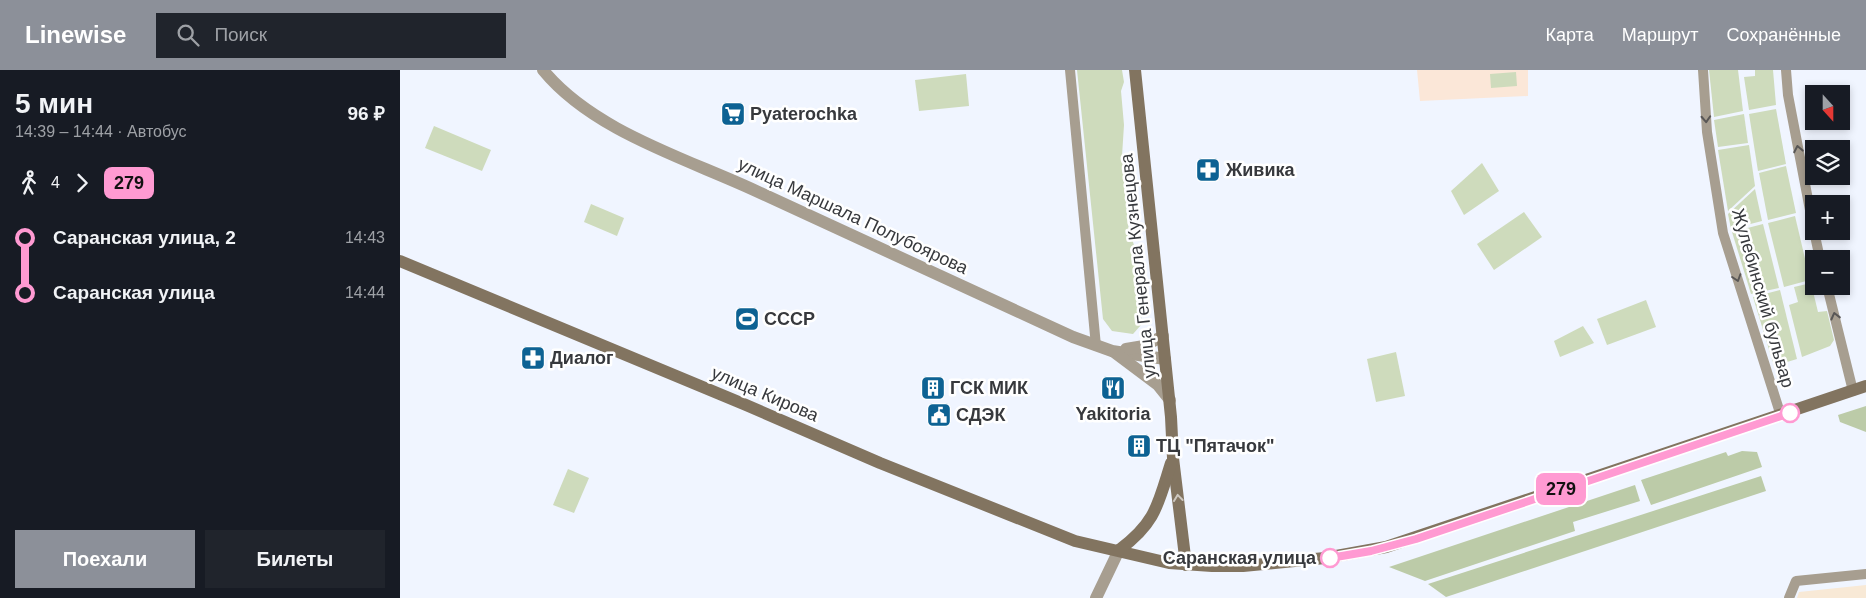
<!DOCTYPE html>
<html lang="ru">
<head>
<meta charset="utf-8">
<style>
	:root { --surface:#171b24; --page:#20242c; --text:#f1f3f6; --muted:#9ea1a6; --accent:#8c9099 }
	body { margin:0; font-family:Helvetica,sans-serif; background:var(--page); color:var(--text); height:100vh; display:flex; flex-direction:column; font-size:19px; white-space:nowrap }
	* { box-sizing:border-box; margin:0 }
	p { font-size:16px; color:var(--muted) }
	.icon { flex:none; width:28px; height:28px; fill:none; stroke:currentColor; stroke-width:2; stroke-linecap:round; stroke-linejoin:round }
	.map { position:relative; flex:1; overflow:hidden }
	.drawer { display:flex; flex-direction:column; background:var(--surface); width:400px }
	.drawer>* { flex:none }
	.badge { padding:0 10px; border-radius:8px; font-size:18px; line-height:32px }
	.needle { width:32px; rotate:159deg }
	.tools { position:absolute; left:1405px; top:15px; display:grid; gap:10px }
	.tools a { display:grid; place-items:center; width:45px; height:45px; border-radius:0px; background:var(--surface); box-shadow:0 2px 8px #0003; font-size:25px }
	.map>.badge { position:absolute; translate:-50% -50%; box-shadow:0 0 0 2px #fff }
	.legs { display:flex; align-items:center; gap:8px; height:55px; padding:0 15px; font-size:16px }
	.legs p { margin-inline-start:auto }
	.head { display:flex; align-items:center; justify-content:space-between; height:85px; padding:0 15px }
	h1 { font-size:28px; font-weight:600; line-height:38px }
	.primary-button { display:flex; gap:10px; margin-top:auto; padding:10px 15px }
	.primary-button a { flex:1; height:58px; border-radius:0px; background:var(--accent); color:#fff; font-size:20px; font-weight:600; line-height:58px; text-align:center }
	.primary-button a+a { background:var(--page); color:var(--text) }
	ul { padding:0 15px; list-style:none }
	li { display:flex; align-items:center; gap:18px; height:55px; font-size:19px }
	li i { display:grid; place-items:center; width:8px; height:100%; margin:0 6px; background:currentColor }
	li i::after { content:''; width:12px; height:12px; margin:-6px; border:4px solid; border-radius:50%; background:var(--surface) }
	li p { margin-inline-start:auto }
	li:first-child i { background:linear-gradient(#0000 50%,currentColor 0) }
	li:last-child i { background:linear-gradient(currentColor 50%,#0000 0) }
	header { display:flex; align-items:center; gap:30px; box-sizing:border-box; height:70px; padding:0 25px; background:var(--accent); color:#fff }
	header strong { font-size:24px }
	nav { display:flex; gap:28px; margin-inline-start:auto; font-size:18px }
	.search { width:350px; height:45px; background:var(--page); display:flex; align-items:center; gap:12px; box-sizing:border-box; padding:0 18px; border-radius:0px; color:var(--muted); font-size:19px }
	main { display:flex; flex:1; min-height:0 }
	.map>svg:first-child { display:block }
	.industrial { fill:#f8e9d6 }
	.education { fill:#fbe7d8 }
	.green { fill:#cedbbc }
	.forest { fill:#bccba8 }
	.lines { fill:none; stroke-linecap:round; stroke-linejoin:round }
	.minor { stroke:#a79e90; stroke-width:10 }
	.tertiary { stroke:#a79e90; stroke-width:12 }
	.secondary { stroke:#827460; stroke-width:12 }
	.oneway { stroke:#595756 }
	.oneway2 { stroke:#cdc7bf }
	.line-1-casing { stroke:#fff; stroke-width:11 }
	.line-1 { stroke:#ff9ad2; stroke-width:8 }
	.stop-1-dot { fill:#fff; stroke:#ff9ad2; stroke-width:2.5 }
	.labels { text-anchor:middle; stroke-width:5; stroke-linejoin:round; paint-order:stroke }
	.poi-label { font-size:18px; font-weight:bold; fill:#37393d; stroke:#fff; text-anchor:start }
	.street-label { font-size:18px; fill:#37393d; stroke:#fff }
	.stop-label { font-size:18px; font-weight:bold; fill:#37393d; stroke:#fff; text-anchor:end }
</style>
</head>
<body>
<header>
<strong>Linewise</strong>
<div class="search"><svg class="icon" aria-label="search" viewBox="0 0 24 24"><circle cx="10" cy="10" r="6"/><path d="M15 15l6 6"/></svg>Поиск</div>
<nav><a>Карта</a><a>Маршрут</a><a>Сохранённые</a></nav>
</header>
<main>
<section class="drawer">
<div class="head"><div><h1>5 мин</h1><p>14:39 – 14:44 · Автобус</p></div><b>96 ₽</b></div>
<div class="legs"><svg class="icon" aria-label="walk" viewBox="0 0 24 24"><circle cx="13" cy="4" r="2"/><path d="M13 8l-2 6 4 7M11 14l-3 7M7 12l3-4h3l4 4"/></svg>4<svg class="icon" aria-label="forward" viewBox="0 0 24 24"><path d="M9 5l7 7-7 7"/></svg><b class="badge" style="background:#ff9ad2;color:#111">279</b></div>
<ul>
<li><i style="color:#ff9ad2"></i><b>Саранская улица, 2</b><p>14:43</p></li>
<li><i style="color:#ff9ad2"></i><b>Саранская улица</b><p>14:44</p></li>
</ul>
<div class="primary-button"><a>Поехали</a><a>Билеты</a></div>
</section>
<div class="map">
<svg width="1466" height="528" viewBox="0 0 1466 528">
	<rect width="100%" height="100%" fill="#f0f5ff"/>
	<!-- industrial -->
	<path class="industrial" d="M1466 515V528H1397L1399 522Z"/>
	<!-- education -->
	<path class="education" d="M1017 0H1128V26L1020 31Z"/>
	<!-- green -->
	<g class="green">
		<path d="M677 0H722L724 12 721 21 724 55 722 86 728 155 738 189 742 228 741 255 733 264 712 261 703 249Z"/>
		<path d="M1309 0H1338L1343 41 1314 47Z"/>
		<path d="M1355 0H1373L1376 35 1349 40 1344 7 1355 6Z"/>
		<path d="M1116 2 1117 16 1091 18 1090 4Z"/>
		<path d="M566 4 569 36 519 41 515 10Z"/>
		<path d="M1376 39 1386 94 1358 101 1349 44Z"/>
		<path d="M1344 44 1348 73 1318 77 1314 50Z"/>
		<path d="M34 56 91 80 82 101 25 78Z"/>
		<path d="M1349 75 1355 116 1328 141 1318 80Z"/>
		<path d="M1082 93 1099 121 1064 145 1051 121Z"/>
		<path d="M1386 96 1396 143 1368 150 1359 103Z"/>
		<path d="M1355 119 1362 151 1331 159 1328 144Z"/>
		<path d="M191 134 224 148 217 166 184 152Z"/>
		<path d="M1124 142 1142 167 1094 200 1077 174Z"/>
		<path d="M1395 146 1410 210 1384 217 1368 153Z"/>
		<path d="M1363 154 1379 218 1351 224 1332 162Z"/>
		<path d="M1411 213 1418 242 1427 241 1434 270 1430 276 1402 287 1389 235 1398 232 1394 217Z"/>
		<path d="M1380 220 1397 289 1374 296 1353 227Z"/>
		<path d="M1246 230 1256 257 1207 275 1197 249Z"/>
		<path d="M1183 256 1194 273 1160 287 1154 271Z"/>
		<path d="M996 282 1005 326 976 332 967 289Z"/>
		<path d="M168 399 189 408 174 443 153 435Z"/>
	</g>
	<!-- forest -->
	<g class="forest">
		<path d="M1466 336V362L1440 352 1438 345Z"/>
		<path d="M1342 381 1357 382 1362 397 1251 435 1241 410 1326 382 1328 386Z"/>
		<path d="M1361 406 1366 421 1046 527 1028 514Z"/>
		<path d="M1235 415 1240 431 1173 452 1175 461 1025 511 989 497Z"/>
	</g>
	<g class="lines">
		<!-- minor -->
		<g class="minor">
			<path d="M670 0 696 276"/>
			<path d="M1303 0 1307 62 1323 163 1381 346"/>
			<path d="M1386 0 1388 25 1414 161"/>
			<path d="M1414 161 1420 189"/>
			<path d="M1427 216 1453 321"/>
			<path d="M1389 528 1396 511 1466 504"/>
		</g>
		<!-- tertiary -->
		<g class="tertiary">
			<path d="M143 0C193 61 285 88 354 120 461 169 567 218 673 267L712 281 765 289"/>
			<path d="M726 279 744 276 763 266"/>
			<path d="M714 282 758 315 770 330"/>
			<path d="M696 528 719 480"/>
		</g>
		<!-- secondary -->
		<g class="secondary">
			<path d="M735 0 771 347 773 388 786 495"/>
			<path d="M0 191 346 335 480 393 675 471 769 493 812 496H843L925 488 986 477 1466 316"/>
			<path d="M719 480C756 453 758 434 771 393"/>
		</g>
	</g>
	<!-- one-way arrows -->
	<defs><path id="oneway-chevron" d="M-2-3.5L2.5 0L-2 3.5" fill="none" stroke-width="1.6" stroke-linecap="round" stroke-linejoin="round" transform="scale(1.25)"/></defs>
	<g class="oneway">
		<use href="#oneway-chevron" transform="translate(1306 49) rotate(87)"/>
		<use href="#oneway-chevron" transform="translate(1398 79) rotate(-101)"/>
		<use href="#oneway-chevron" transform="translate(1337 208) rotate(72)"/>
		<use href="#oneway-chevron" transform="translate(1435 246) rotate(-104)"/>
	</g>
	<use class="oneway2" href="#oneway-chevron" transform="translate(778 428) rotate(-97)"/>
	<g class="lines">
		<defs>
			<path id="line-1" d="M930 488 971 481 1016 469 1390 343"/>
		</defs>
		<!-- line-1 casing -->
		<use href="#line-1" class="line-1-casing"/>
		<!-- line-1 -->
		<use href="#line-1" class="line-1"/>
	</g>
	<!-- icons -->
	<defs>
		<symbol id="supermarket-square" viewBox="-11 -11 22 22"><rect x="-9" y="-9" width="18" height="18" rx="4" fill="#0d6293" stroke="#fff"/><path d="M-6-5.5h2.5l.6 2H6L4.5 2H-2.5L-4.4-4H-6ZM-1.5 3.2a1.3 1.3 0 1 0 .1 0ZM3 3.2a1.3 1.3 0 1 0 .1 0Z" fill="#fff"/></symbol>
		<symbol id="pharmacy-square" viewBox="-11 -11 22 22"><rect x="-9" y="-9" width="18" height="18" rx="4" fill="#0d6293" stroke="#fff"/><path d="M-2-6h4v4h4v4h-4v4h-4v-4h-4v-4h4Z" fill="#fff"/></symbol>
		<symbol id="stadium-square" viewBox="-11 -11 22 22"><rect x="-9" y="-9" width="18" height="18" rx="4" fill="#0d6293" stroke="#fff"/><path d="M0-5a6.5 5 0 1 0 0 10a6.5 5 0 1 0 0-10ZM-3.5-1.8h7v3.6h-7Z" fill="#fff"/></symbol>
		<symbol id="building-square" viewBox="-11 -11 22 22"><rect x="-9" y="-9" width="18" height="18" rx="4" fill="#0d6293" stroke="#fff"/><path d="M-4-6H4V6H1V3H-1V6H-4ZM-2.5-4.3h1.7v1.8h-1.7ZM.8-4.3h1.7v1.8H.8ZM-2.5-1h1.7V.8h-1.7ZM.8-1h1.7V.8H.8Z" fill="#fff"/></symbol>
		<symbol id="restaurant-square" viewBox="-11 -11 22 22"><rect x="-9" y="-9" width="18" height="18" rx="4" fill="#0d6293" stroke="#fff"/><path d="M-5-6h1v4h1v-4h1v4h1v-4h1v5L-1.5 .5V6h-2V.5L-5-1ZM5-6V6H3V1.5H1.5Q1.5-4 5-6Z" fill="#fff"/></symbol>
		<symbol id="civic-square" viewBox="-11 -11 22 22"><rect x="-9" y="-9" width="18" height="18" rx="4" fill="#0d6293" stroke="#fff"/><path d="M-.6-6.5H3V-4.5H.6V-3L4-1V1h2V6H-6V1h2V-1L-.6-3ZM-1.2 2.5V6h2.4V2.5Z" fill="#fff"/></symbol>
	</defs>
	<g fill-rule="evenodd">
		<use href="#supermarket-square" x="319" y="30" width="28" height="28"/>
		<use href="#pharmacy-square" x="794" y="86" width="28" height="28"/>
		<use href="#stadium-square" x="333" y="235" width="28" height="28"/>
		<use href="#pharmacy-square" x="119" y="274" width="28" height="28"/>
		<use href="#building-square" x="519" y="304" width="28" height="28"/>
		<use href="#restaurant-square" x="699" y="304" width="28" height="28"/>
		<use href="#civic-square" x="525" y="331" width="28" height="28"/>
		<use href="#building-square" x="725" y="362" width="28" height="28"/>
	</g>
	<!-- markers -->
	<g class="stop-1-dot">
		<circle cx="1390" cy="343" r="9"/>
		<circle cx="930" cy="488" r="9"/>
	</g>
	<g class="labels">
		<!-- poi labels -->
		<g class="poi-label">
			<text x="350" y="50">Pyaterochka</text>
			<text x="826" y="106">Живика</text>
			<text x="364" y="255">СССР</text>
			<text x="150" y="294">Диалог</text>
			<text x="550" y="324">ГСК МИК</text>
			<text x="713" y="350" text-anchor="middle">Yakitoria</text>
			<text x="556" y="351">СДЭК</text>
			<text x="756" y="382">ТЦ "Пятачок"</text>
		</g>
		<!-- street labels -->
		<g class="street-label">
			<text transform="translate(453 146) rotate(25)" y="6">улица Маршала Полубоярова</text>
			<text transform="translate(738 196) rotate(-96)" y="6">улица Генерала Кузнецова</text>
			<text transform="translate(1363 228) rotate(74)" y="6">Жулебинский бульвар</text>
			<text transform="translate(365 324) rotate(23)" y="6">улица Кирова</text>
		</g>
		<!-- stop labels -->
		<g class="stop-label">
			<text x="916" y="494">Саранская улица</text>
		</g>
	</g>
</svg>
<div class="tools">
<a><svg class="needle" viewBox="-14 -14 28 28"><path d="M0-13l5 13h-10z" fill="#e53935"/><path d="M0 13l5-13h-10z" fill="#9ea1a6"/></svg></a>
<a><svg class="icon" aria-label="layers" viewBox="0 0 24 24"><path d="M12 4l9 5-9 5-9-5zM3 14l9 5 9-5"/></svg></a>
<a>+</a>
<a>−</a>
</div>
<b class="badge" style="left:1161px;top:419px;background:#ff9ad2;color:#111">279</b>
</div>
</main>
</body>
</html>
